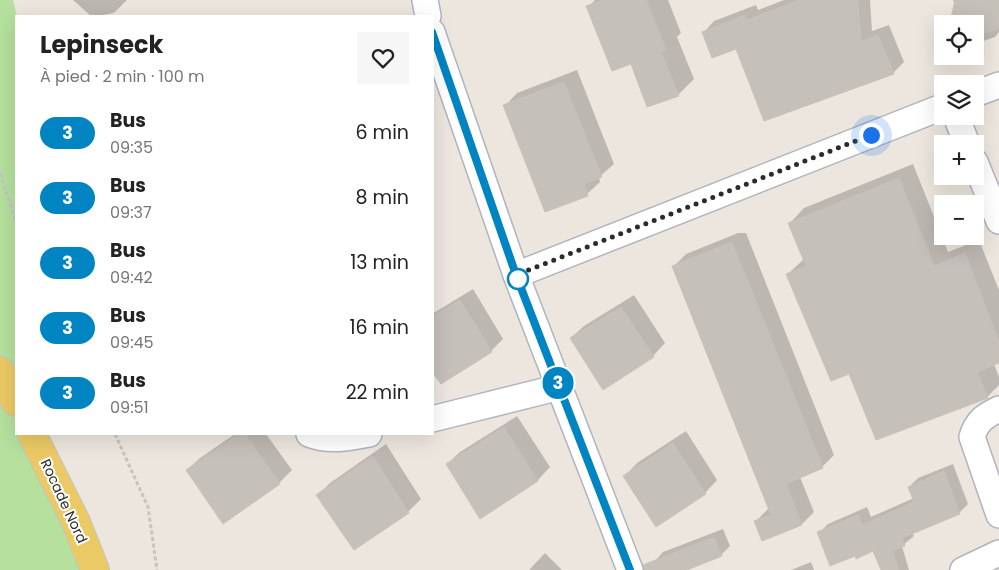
<!DOCTYPE html>
<html lang="fr">
<head>
<meta charset="utf-8">
<style>
	:root { --surface:#fff; --page:#f6f6f6; --text:#222; --muted:#767676 }
	body { margin:0; font-family:Poppins,sans-serif; background:var(--page); color:var(--text); height:100vh; display:flex; flex-direction:column; font-size:19px; white-space:nowrap }
	* { box-sizing:border-box; margin:0 }
	p { font-size:16px; color:var(--muted) }
	.icon { flex:none; width:28px; height:28px; fill:none; stroke:currentColor; stroke-width:2; stroke-linecap:round; stroke-linejoin:round }
	.map { position:relative; flex:1; overflow:hidden }
	.panel { position:absolute; left:15px; top:15px; width:419px; height:420px; display:flex; flex-direction:column; background:var(--surface); border-radius:0px; box-shadow:0 5px 20px #0002 }
	.panel>* { flex:none }
	.badge { padding:0 10px; border-radius:16px; font-size:18px; line-height:32px }
	.controls { position:absolute; left:934px; top:15px; display:grid; gap:10px }
	.controls a { display:grid; place-items:center; width:50px; height:50px; border-radius:0px; background:var(--surface); box-shadow:0 5px 20px #0002; font-size:25px }
	.you { position:absolute; width:25px; height:25px; margin:-12px; border:4px solid #fff; border-radius:50%; background:#1a73e8; box-shadow:0 0 0 8px #1a73e833 }
	.map>.badge { position:absolute; translate:-50% -50%; box-shadow:0 0 0 2px #fff }
	.round { display:grid; place-items:center; flex:none; width:52px; height:52px; border-radius:0px; background:var(--page) }
	.headline { display:flex; align-items:center; justify-content:space-between; height:85px; padding:0 25px }
	h1 { font-size:24px; font-weight:700; line-height:38px }
	ul { padding:0; list-style:none }
	li { display:flex; align-items:center; gap:15px; height:65px; padding:0 25px }
	li div { flex:1 }
	li b { display:block; font-size:19px }
	li em { font-style:normal }
	li .badge { min-width:55px; font-weight:700; text-align:center }
	.map>svg:first-child { display:block }
	.green { fill:#b5e09d }
	.shadow { fill:#0003 }
	.building { fill:#c5c0b9; stroke:#c8c1b7 }
	.lines { fill:none; stroke-linecap:round; stroke-linejoin:round }
	.minor-casing { stroke:#b1b4be; stroke-width:28 }
	.major-casing { stroke:#c4c4c4; stroke-width:30 }
	.path { stroke:#c4c4c4; stroke-width:3; stroke-dasharray:4 2.5; stroke-linecap:butt }
	.minor { stroke:#fff; stroke-width:25 }
	.major { stroke:#ebc964; stroke-width:28 }
	.line-casing { stroke:#fff; stroke-width:11 }
	.line { stroke:#0085c2; stroke-width:8 }
	.walk { stroke:#2b2b2b; stroke-width:5; stroke-dasharray:0 9 }
	.stop-dot { fill:#fff; stroke:#0085c2; stroke-width:2.5 }
	.labels { text-anchor:middle; stroke-width:4; stroke-linejoin:round; paint-order:stroke }
	.street-label { font-size:14px; fill:#2b2b2b; stroke:#fff }
</style>
</head>
<body>
<div class="map">
<svg width="999" height="570" viewBox="0 0 999 570">
	<rect width="100%" height="100%" fill="#ece6de"/>
	<!-- green -->
	<path class="green" d="M0 0H13L17 16 16 434H47L83 570H0Z"/>
	<!-- shadow -->
	<g class="shadow">
		<path d="M73 0H127L114 13 97 16H91Z"/>
		<path d="M595 0H668L681 33 677 37 694 79 678 95 631 62 588 7Z"/>
		<path d="M784 0H870L872 31 889 25 904 62 893 73 737 47 703 33 714 21 756 5 758 10Z"/>
		<path d="M953 0H999V32L995 37 975 44V24H962Z"/>
		<path d="M577 70 614 164 599 177 600 182 587 194 505 106 517 93Z"/>
		<path d="M913 164 948 252 979 240 999 290V362L994 364 999 377V385L987 397 850 373 788 274 804 259 790 223 804 208Z"/>
		<path d="M738 233H746L834 455 822 467 800 477 814 512 802 524 755 522 769 508 674 266 686 254Z"/>
		<path d="M473 289 503 339 491 351 432 369V314Z"/>
		<path d="M634 295 665 343 653 356 571 338 584 326Z"/>
		<path d="M517 416 550 467 538 480 480 517 447 464 460 452Z"/>
		<path d="M686 431 717 480 705 493 625 476 637 463Z"/>
		<path d="M235 434H266L292 470 279 483 187 470 200 458Z"/>
		<path d="M386 444 421 499 408 512 354 548 318 495 330 483Z"/>
		<path d="M953 464 968 504 959 513 912 533 914 536 902 546 909 570H882L874 550 855 555 819 533 828 524 867 507 871 517 914 498 909 487 918 478Z"/>
		<path d="M723 529 730 546 721 555 684 570H658L655 561 663 552Z"/>
		<path d="M545 553 562 570H529Z"/>
		<path d="M811 562 814 570H791Z"/>
	</g>
	<!-- building -->
	<g class="building">
		<path d="M603 0H646L666 50 661 52 679 96 647 107 631 64 612 71 586 6Z"/>
		<path d="M799 0H858L861 41 878 35 894 74 764 121 736 49 712 58 702 32 745 15 747 20Z"/>
		<path d="M955 0H999V28L975 37V24H964L951 18Z"/>
		<path d="M564 82 602 177 584 184 588 196 545 212 503 105Z"/>
		<path d="M899 178 934 266 965 253 999 342V363L977 372 988 398 876 440 849 374 831 381 786 274 806 266 788 223Z"/>
		<path d="M732 242 823 468 786 484 802 525 762 541 754 521 771 515 672 266Z"/>
		<path d="M460 300 492 352 441 384 432 372V317Z"/>
		<path d="M621 307 654 357 603 390 570 338Z"/>
		<path d="M504 427 538 481 480 519 446 464Z"/>
		<path d="M239 434H245L280 484 223 524 186 470Z"/>
		<path d="M673 443 706 494 656 527 623 476Z"/>
		<path d="M373 456 409 513 354 550 316 495Z"/>
		<path d="M944 471 960 514 902 538 905 546 893 550 898 570H881L873 551 856 559 855 556 830 566 817 532 858 515 862 525 914 502 908 487Z"/>
		<path d="M714 537 722 556 687 570H644L643 565Z"/>
	</g>
	<g class="lines">
		<defs>
			<g id="minor">
				<path d="M425 0 428 16"/>
				<path d="M432 32 516 275 630 570"/>
				<path d="M975 94 999 85"/>
				<path d="M956 116 967 144"/>
				<path d="M975 162 999 221"/>
				<path d="M516 275 942 107"/>
				<path d="M999 409C984 416 977 421 972 437L999 515"/>
				<path d="M432 419 560 387"/>
				<path d="M309 434C328 442 349 438 369 434"/>
				<path d="M963 570 999 553"/>
			</g>
			<g id="major">
				<path d="M0 371 16 402"/>
				<path d="M32 434 76 522 95 570"/>
			</g>
		</defs>
		<!-- minor casing -->
		<use href="#minor" class="minor-casing"/>
		<!-- major casing -->
		<use href="#major" class="major-casing"/>
		<!-- path -->
		<g class="path">
			<path d="M0 173 16 222"/>
			<path d="M115 434 148 507 157 570"/>
		</g>
		<!-- minor -->
		<use href="#minor" class="minor"/>
		<!-- major -->
		<use href="#major" class="major"/>
	</g>
	<g class="lines">
		<defs>
			<path id="line" d="M432 32 516 275 630 570"/>
		</defs>
		<!-- line casing -->
		<use href="#line" class="line-casing"/>
		<!-- line -->
		<use href="#line" class="line"/>
		<!-- walk -->
		<path class="walk" d="M518 279 516 275 871 135"/>
	</g>
	<!-- markers -->
	<circle class="stop-dot" cx="518" cy="279" r="10"/>
	<g class="labels">
		<!-- street labels -->
		<g class="street-label">
			<text transform="translate(64 501) rotate(65)" y="5">Rocade Nord</text>
		</g>
	</g>
</svg>
<div class="controls">
<a><svg class="icon" aria-label="locate" viewBox="0 0 24 24"><circle cx="12" cy="12" r="6"/><path d="M12 2v4M12 18v4M2 12h4M18 12h4"/></svg></a>
<a><svg class="icon" aria-label="layers" viewBox="0 0 24 24"><path d="M12 4l9 5-9 5-9-5zM3 14l9 5 9-5"/></svg></a>
<a>+</a>
<a>−</a>
</div>
<div class="you" style="left:871px;top:135px"></div>
<b class="badge" style="left:558px;top:383px;background:#0085c2;color:#fff">3</b>
<section class="panel">
<div class="headline"><div><h1>Lepinseck</h1><p>À pied · 2 min · 100 m</p></div><a class="round"><svg class="icon" aria-label="heart" viewBox="0 0 24 24"><path d="M12 20l-8-8c-3-5 5-10 8-4 3-6 11-1 8 4z"/></svg></a></div>
<ul>
<li><span class="badge" style="background:#0085c2;color:#fff">3</span><div><b>Bus</b><p>09:35</p></div><em>6 min</em></li>
<li><span class="badge" style="background:#0085c2;color:#fff">3</span><div><b>Bus</b><p>09:37</p></div><em>8 min</em></li>
<li><span class="badge" style="background:#0085c2;color:#fff">3</span><div><b>Bus</b><p>09:42</p></div><em>13 min</em></li>
<li><span class="badge" style="background:#0085c2;color:#fff">3</span><div><b>Bus</b><p>09:45</p></div><em>16 min</em></li>
<li><span class="badge" style="background:#0085c2;color:#fff">3</span><div><b>Bus</b><p>09:51</p></div><em>22 min</em></li>
</ul>
</section>
</div>
</body>
</html>
